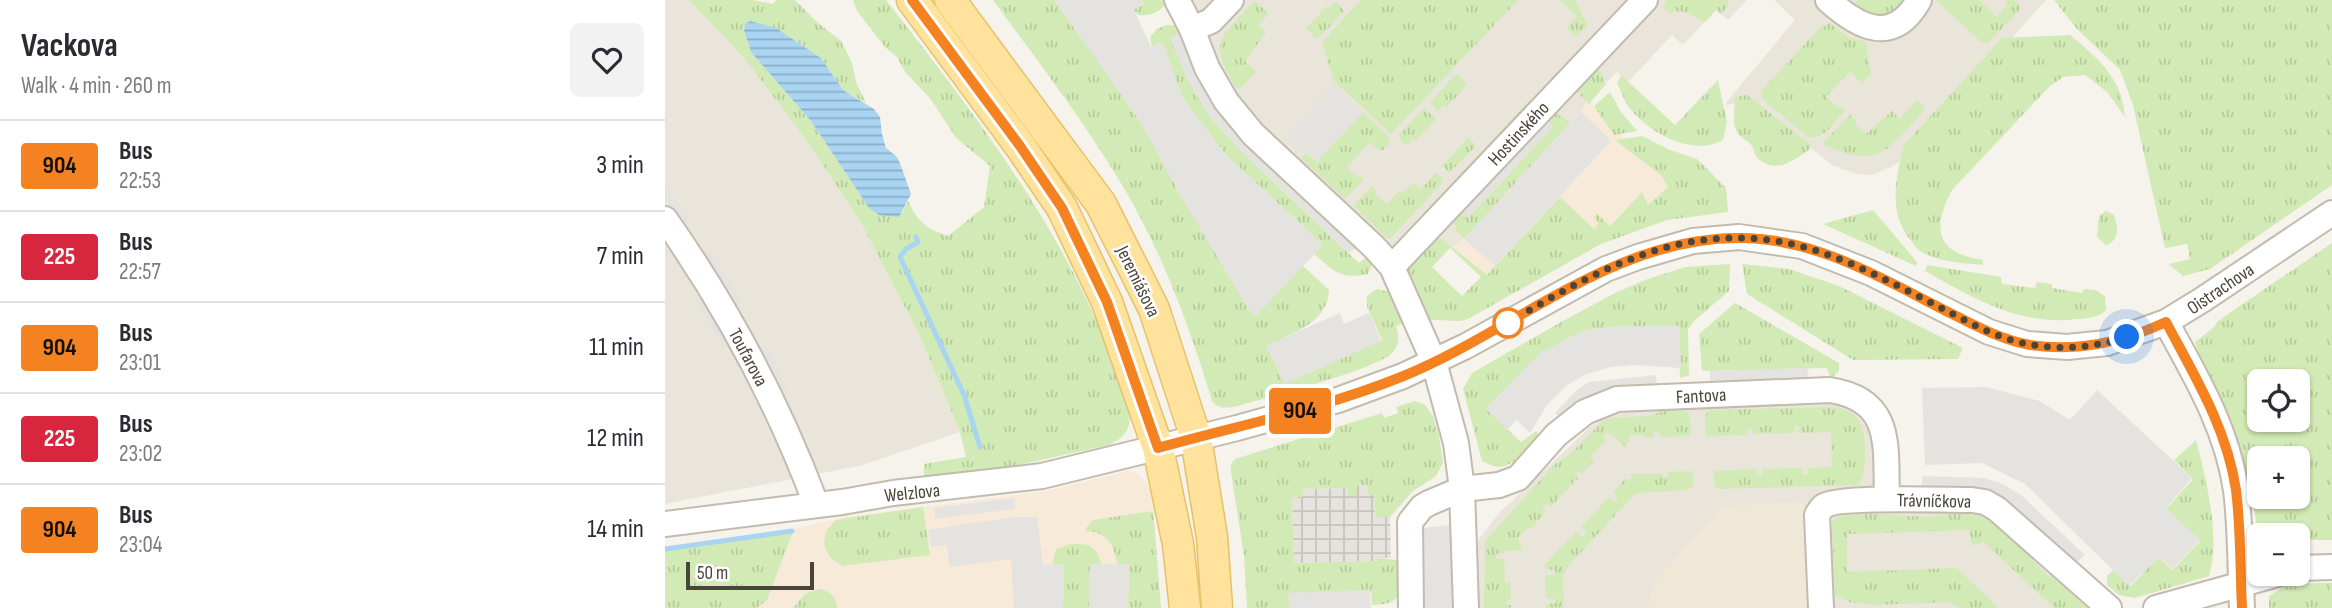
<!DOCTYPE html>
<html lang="en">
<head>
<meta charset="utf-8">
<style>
	:root { --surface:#fff; --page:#f2f2f3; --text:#2b2b33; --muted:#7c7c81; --line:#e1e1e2 }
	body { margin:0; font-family:"Sofia Sans Condensed",sans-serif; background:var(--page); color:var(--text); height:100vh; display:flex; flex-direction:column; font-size:26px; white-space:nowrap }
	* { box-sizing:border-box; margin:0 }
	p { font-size:23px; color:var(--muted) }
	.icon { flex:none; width:38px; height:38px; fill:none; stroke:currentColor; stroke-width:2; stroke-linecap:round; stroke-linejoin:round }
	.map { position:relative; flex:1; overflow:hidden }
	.panel { display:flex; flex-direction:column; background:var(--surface); width:665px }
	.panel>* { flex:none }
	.badge { padding:0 14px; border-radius:5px; font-size:24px; line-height:46px }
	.buttons { position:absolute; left:1582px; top:369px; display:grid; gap:14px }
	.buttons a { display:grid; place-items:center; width:63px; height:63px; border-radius:10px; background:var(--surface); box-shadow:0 2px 5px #0004; font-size:35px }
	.scale { position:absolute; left:21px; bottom:18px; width:128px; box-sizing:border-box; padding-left:7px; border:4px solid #4b4439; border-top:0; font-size:19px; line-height:24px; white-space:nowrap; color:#4b4439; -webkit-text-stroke:5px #fff; paint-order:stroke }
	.you { position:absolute; width:35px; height:35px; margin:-18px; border:5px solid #fff; border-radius:50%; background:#1a73e8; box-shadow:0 0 0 10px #1a73e833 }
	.map>.badge { position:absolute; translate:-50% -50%; box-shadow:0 0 0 4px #fff }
	.round { display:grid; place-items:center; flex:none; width:74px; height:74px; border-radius:10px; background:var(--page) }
	.head { display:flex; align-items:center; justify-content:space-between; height:119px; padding:0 21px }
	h1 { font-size:33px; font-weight:700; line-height:52px }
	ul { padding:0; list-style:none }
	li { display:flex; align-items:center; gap:21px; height:91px; padding:0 21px; border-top:2px solid var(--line) }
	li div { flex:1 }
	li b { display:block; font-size:26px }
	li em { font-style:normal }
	li .badge { min-width:77px; font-weight:700; text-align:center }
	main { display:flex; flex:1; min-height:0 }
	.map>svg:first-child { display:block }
	.residential { fill:#eae5da }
	.commercial { fill:#f7ead8 }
	.industrial { fill:url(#industrial-grid) }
	.education { fill:#efe8d6 }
	.grass { fill:url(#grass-tufts); fill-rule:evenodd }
	.parking { fill:#e5e3e0 }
	.water { fill:url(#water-rules) }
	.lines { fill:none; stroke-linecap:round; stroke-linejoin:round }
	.stream { stroke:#a9d4f2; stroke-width:5 }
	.minor-casing { stroke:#c2bbae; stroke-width:28 }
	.major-casing { stroke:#e6c16a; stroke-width:33 }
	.minor { stroke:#fff; stroke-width:24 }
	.major { stroke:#ffe39c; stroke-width:30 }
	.line-casing { stroke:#fff; stroke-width:16 }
	.line { stroke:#f58220; stroke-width:10 }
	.walk { stroke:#4b4439; stroke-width:7; stroke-dasharray:0 12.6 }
	.stop-dot { fill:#fff; stroke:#f58220; stroke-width:3.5 }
	.labels { text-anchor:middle; stroke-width:5; stroke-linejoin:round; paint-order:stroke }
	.street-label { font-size:19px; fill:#4b4439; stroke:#fff }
</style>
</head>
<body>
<main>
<section class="panel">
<div class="head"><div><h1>Vackova</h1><p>Walk · 4 min · 260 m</p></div><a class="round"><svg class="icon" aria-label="heart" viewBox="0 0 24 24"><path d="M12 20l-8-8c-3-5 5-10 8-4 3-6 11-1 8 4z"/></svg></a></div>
<ul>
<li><span class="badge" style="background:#f58220;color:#111">904</span><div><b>Bus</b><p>22:53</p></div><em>3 min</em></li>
<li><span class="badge" style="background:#d7263d;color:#fff">225</span><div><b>Bus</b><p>22:57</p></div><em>7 min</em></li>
<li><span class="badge" style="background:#f58220;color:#111">904</span><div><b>Bus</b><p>23:01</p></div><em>11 min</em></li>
<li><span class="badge" style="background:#d7263d;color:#fff">225</span><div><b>Bus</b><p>23:02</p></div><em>12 min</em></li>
<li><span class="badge" style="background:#f58220;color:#111">904</span><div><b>Bus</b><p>23:04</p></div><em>14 min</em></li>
</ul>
</section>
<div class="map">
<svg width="1667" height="608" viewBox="0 0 1667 608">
	<defs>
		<pattern id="industrial-grid" width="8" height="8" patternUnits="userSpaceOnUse" patternTransform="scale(1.75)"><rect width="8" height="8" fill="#e6e2dd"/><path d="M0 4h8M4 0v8" fill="none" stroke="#c7c3be"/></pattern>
		<pattern id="grass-tufts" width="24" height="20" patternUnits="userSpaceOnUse" patternTransform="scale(1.75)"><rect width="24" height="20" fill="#d2eab5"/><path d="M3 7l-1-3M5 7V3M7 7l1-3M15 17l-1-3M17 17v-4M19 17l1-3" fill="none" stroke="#b6ca9c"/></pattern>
		<pattern id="water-rules" width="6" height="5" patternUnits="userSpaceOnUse" patternTransform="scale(1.75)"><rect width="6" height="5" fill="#a9d4f2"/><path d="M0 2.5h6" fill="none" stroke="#8caec5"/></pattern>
	</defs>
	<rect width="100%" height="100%" fill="#f6f3ec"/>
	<!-- residential -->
	<g class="residential">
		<path d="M0 0H24L80 59 144 144 196 223 254 334 295 432 198 465 0 504Z"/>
		<path d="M527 0H1082L1063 20 1051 10 1018 45 1007 35 963 82 952 72 923 100 916 112 799 239 787 246 777 239 749 257 743 271 724 247 617 149 569 96 548 59 546 42Z"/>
		<path d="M1109 0H1381L1241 156 1230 165 1207 175 1191 174 1167 165 1089 102 1059 105 1130 20Z"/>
		<path d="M1170 399 1194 410 1208 433 1210 478 1208 510H1311L1331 520 1432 608H814L811 543 835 512 925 427 945 415 975 408Z"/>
	</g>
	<!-- commercial -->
	<g class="commercial">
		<path d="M923 100 996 175 1003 187 982 206 976 192 944 226 932 214 935 223 929 229 821 275 787 246 799 239 916 112Z"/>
		<path d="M462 471 473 474 487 489 496 608H92L102 600 129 529 180 517 382 491Z"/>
	</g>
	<!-- industrial -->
	<path class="industrial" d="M703 485 709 495 710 517H725L726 558H713V561L629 563 627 498 638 497V489L683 488 692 495 691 486Z"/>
	<!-- education -->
	<path class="education" d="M1140 502 1143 608H983L985 594 995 575 1058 506Z"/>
	<!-- grass -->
	<g class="grass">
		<path d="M24 0H88L108 4 111 0H130L152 22 176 41 187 63 191 82 201 103 178 90 156 58 111 28 80 24 79 31 86 52 146 121 204 208 237 213 243 201C254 223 260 228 283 236L319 207 325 166 291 138 265 98 240 72 232 57 220 47 192 11 188 0H221C317 123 428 266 465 419 463 434 457 438 444 445L344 467 259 477V464L301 457 295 432 254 334 196 223 144 144 80 59Z"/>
		<path d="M328 0H389L418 40 442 21 431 58 476 123 590 317 637 265 664 290C663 323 626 334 601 346L620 383 717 340 702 307V296L712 289 725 292 740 323 731 326C734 335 735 344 728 352 715 369 596 399 569 407 559 408 554 409 547 401 524 324 496 249 454 180 416 117 371 59 328 0Z"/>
		<path d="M476 0H503V2C495 12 486 16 473 15L468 9 479 4Z"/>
		<path d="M696 0H853L726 134 669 81 657 42Z"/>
		<path d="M895 0H910L923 26 911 36 901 28 912 16Z"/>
		<path d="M1001 0H1064L1063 6 1056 14 1051 10 1040 22C1034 19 1025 14 1019 12 1008 9 1005 18 998 7Z"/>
		<path d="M1193 0H1246L1219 20 1184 9Z"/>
		<path d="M1271 0H1314L1332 17 1342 5 1341 3 1343 0H1349L1354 5 1355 9 1323 43 1316 42Z"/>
		<path d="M1389 0H1667V185L1545 269 1518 276 1504 264 1525 259 1522 244 1500 248 1468 105 1455 70 1412 29Z"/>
		<path d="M671 1 679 11 654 38H650L641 28 662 6 665 8Z"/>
		<path d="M588 2H591L604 14 593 25 601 33 580 61 591 72 575 89 571 88C543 41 554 39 588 2Z"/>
		<path d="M1165 23 1183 37 1201 42 1206 74 1197 83 1185 72 1161 97 1173 108 1175 106 1180 111C1170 121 1159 141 1143 137L1103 104 1096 95V91L1155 28Z"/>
		<path d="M501 25H509L517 32 506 38 522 78 545 117 578 153 694 263 704 255 707 265 703 274C675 280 669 271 649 254L657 244 562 156 518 99 497 42 487 48 485 37 492 29Z"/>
		<path d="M1405 35C1434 59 1457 78 1460 117L1442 92 1420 75 1398 77 1384 87 1287 190C1267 228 1270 253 1318 260V265C1297 263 1273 262 1255 251 1251 248 1247 242 1244 238 1223 211 1231 176 1239 145L1337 38Z"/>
		<path d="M933 67 941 84 924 104 912 92Z"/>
		<path d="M790 75H794L802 85 782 107 779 105 773 111 765 102Z"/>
		<path d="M956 75 1010 125 1053 80 1062 122 1058 140C1027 158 979 131 961 103 958 97 955 89 952 83Z"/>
		<path d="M945 92 956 112 972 131 949 135 929 106Z"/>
		<path d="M1082 95 1146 145 1145 149C1131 159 1112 174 1095 160 1089 156 1090 151 1087 146 1084 141 1078 139 1074 135 1066 126 1070 108 1070 97Z"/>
		<path d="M1252 100 1259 107V111C1222 150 1216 170 1159 145V142L1185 115 1191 121 1190 124 1201 134 1227 111 1235 119Z"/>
		<path d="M864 101 868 105 762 218 758 214Z"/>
		<path d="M759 108 771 119 750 141 748 139 741 146 733 136Z"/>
		<path d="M698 112 723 136 724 144 716 152 705 142 682 167 693 178 696 176 699 179 680 199 636 158 641 153 652 162Z"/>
		<path d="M891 113 906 122 799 239 792 231 788 220 794 209 803 218 888 127 879 118Z"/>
		<path d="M977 136 1005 150 1032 159 1061 188 1063 212 1002 220 936 244 803 319C790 324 777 318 763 321 757 309 747 294 743 281 738 263 760 245 773 238L777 239 822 275 895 197 929 229 934 223 929 218 932 214 945 226 977 192 983 205 1003 187 996 175 950 140ZM785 248 816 277 797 296 767 267Z"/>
		<path d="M803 138 810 144V147L784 173 777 166Z"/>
		<path d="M772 172 779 181 726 238H722L689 206 706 186 712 192 710 194 722 204 734 191 737 193 748 182 756 189Z"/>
		<path d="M1208 210 1252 262 1251 266 1158 224Z"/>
		<path d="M1441 211 1449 215C1453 227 1455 240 1441 245L1432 237 1434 216Z"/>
		<path d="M1667 243V540H1633V536H1594V539L1584 479 1565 418 1533 353 1530 342 1548 328 1553 321ZM1594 382H1633V420H1594ZM1633 458V497H1594V458Z"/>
		<path d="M1065 264 1064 291 1030 320 1023 329 1024 375 1015 378 1014 326H955L922 330 876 353 821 409 856 442 871 431 873 434C870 442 865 447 858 453 843 468 836 471 817 461L798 389 807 373 896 322 950 293 980 280 1020 267Z"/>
		<path d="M1077 264 1124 269 1174 286 1298 348 1293 359 1188 360 1082 294Z"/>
		<path d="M1262 265 1336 277 1337 284 1370 288 1372 282 1387 284V288L1417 293 1419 289 1430 290 1440 296 1441 310C1433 318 1424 318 1412 319 1356 327 1306 297 1260 271Z"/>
		<path d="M1070 303 1174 363V371L1166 378 1162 368 1037 371 1034 334Z"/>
		<path d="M750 401 760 405 768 416 774 436 778 463 771 476 747 492 725 517H710L709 495H703V485L692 486V496H683V488L638 489V497L627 498 629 563 712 561 713 558 732 560C735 566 735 570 736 577 737 601 729 604 707 605L706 592 625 594V608H582L579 556 566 472V464L570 459 717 413 719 418 733 413 731 407Z"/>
		<path d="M1171 407C1180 409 1189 413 1194 421 1202 433 1203 475 1193 485L1053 489 1049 486V471L1091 469 1092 476 1097 475V469L1138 468V475L1143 474V468L1167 467 1166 432 1134 433 1135 427 1130 425 1129 433 1088 434 1087 429H1082V435L1041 436 1040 415 1045 410Z"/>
		<path d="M999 411H1020L1025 415 1026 436 995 437 994 431H989V438H980V435H964V442L960 447 947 435 942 433 938 437 941 440 925 457 929 461 917 474 913 471 910 474 913 478 886 507 881 504 877 507 881 512 865 529 862 528 852 539 856 543 857 550 839 551V553L831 554V559H839L840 582H845L846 599 842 600V605H846V608H819L820 541 890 464 904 455 938 421 946 418 983 416Z"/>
		<path d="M1531 440C1541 478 1556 539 1544 576L1470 598 1454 595 1442 585V576L1448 570 1466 586 1493 557 1508 570 1535 541 1501 509 1528 479 1509 460Z"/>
		<path d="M1028 471V486L1023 490 971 493 905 564 898 575 899 608H881V604L891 603V599H881L880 575H890V570L880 569V564L912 531 918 537 922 533 916 527 944 497 950 502 953 499 948 493 961 478 964 481 968 477 965 474 997 473V477H1003V472Z"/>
		<path d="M258 507 265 555 178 566 165 558 159 544 161 531 171 520Z"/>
		<path d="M488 511 496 608H463L464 564H452C450 545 441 531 421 531V528L428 520Z"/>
		<path d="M1292 512 1313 515 1333 524 1382 575 1393 580 1422 608H1389L1318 541 1313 545H1306L1305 530 1182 534V572L1292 568 1333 608H1296L1282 602 1211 605 1184 602 1170 595 1167 523 1170 518C1210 505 1253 525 1292 512Z"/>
		<path d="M129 529 102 600 92 608H0V549L34 547Z"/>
		<path d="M406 544C424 544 432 545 436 564H425L424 608H398L399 564H387L391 549Z"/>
		<path d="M1646 583H1667V608H1604V596L1620 586Z"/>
		<path d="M154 589C165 591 171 596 172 608H128L140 594Z"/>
	</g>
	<!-- parking -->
	<g class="parking">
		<path d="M389 0H476L479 3 469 10 486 47 497 42 518 99 562 156 658 245 589 318 514 193 476 123Z"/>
		<path d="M517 32 695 246 684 253 578 153 545 117 522 78 505 38Z"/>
		<path d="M667 84 698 112 652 162 621 134Z"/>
		<path d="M916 112 946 141 830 266 799 239Z"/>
		<path d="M879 118 888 126 803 218 794 209Z"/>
		<path d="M0 186 25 219 14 226 0 206Z"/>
		<path d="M47 252 78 303 68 310 37 259Z"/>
		<path d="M41 294 67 341 57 347 31 301Z"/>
		<path d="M675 313 679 324 704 313 716 341 620 384 601 346Z"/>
		<path d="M955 326H1014L1016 368 970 365 946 367 922 374 902 385 882 405 865 433 852 420 842 430 821 409 876 353 901 339 922 330Z"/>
		<path d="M103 347 122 388 111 394 93 353Z"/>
		<path d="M1142 368 1145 383 1045 388V371Z"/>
		<path d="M991 375 992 389 949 390 925 397 900 420 890 413 912 390 924 382Z"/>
		<path d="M1321 387 1375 401 1405 420 1432 390 1527 478 1501 508 1535 540 1508 569 1494 557 1464 586 1360 484 1317 463 1260 465 1257 388Z"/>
		<path d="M1257 476 1320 478 1338 484 1356 495 1420 555 1410 564 1343 503 1257 490Z"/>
		<path d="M349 498 350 509 270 519 269 508Z"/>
		<path d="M348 517H372L378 565 399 564 398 608H349L346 559 285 567 282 545 266 547 263 530Z"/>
		<path d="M793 524 796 608H753L751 529Z"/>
		<path d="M425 564H464L463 608H424Z"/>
		<path d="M705 590 706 608H624L623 593Z"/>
	</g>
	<!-- water -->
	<path class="water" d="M85 21 111 28 156 58 178 90 209 109 215 117 217 134 221 148 231 156 235 163 246 194 234 217 214 215 204 208 146 121 86 52 79 31 80 24Z"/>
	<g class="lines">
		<!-- stream -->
		<g class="stream">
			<path d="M251 237 253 242 241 249 235 257 299 395 315 447"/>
			<path d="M0 549 127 531"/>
		</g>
		<defs>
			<g id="minor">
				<path d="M512 0 527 29 542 68 561 101 588 134 709 247 727 267 769 362 791 443 797 489 801 608"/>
				<path d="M1163 0C1194 28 1228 46 1254 0"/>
				<path d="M527 29 546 21 566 0"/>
				<path d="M0 219C62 307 113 403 151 504"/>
				<path d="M727 267 980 0"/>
				<path d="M1501 322C1530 375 1562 428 1571 490 1576 529 1575 569 1577 608"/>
				<path d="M0 524 177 502 228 493 377 476 572 428 673 400 738 376 801 346 941 269 973 257 1028 241 1074 237 1137 246 1206 273 1324 332 1362 344 1402 347 1442 343 1501 322 1537 300 1667 213"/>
				<path d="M1633 568 1667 567"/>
				<path d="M746 608 745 522 757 507 764 503 797 489 834 485 853 478 891 435 920 412 952 399 1165 390C1230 400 1220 448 1222 499"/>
				<path d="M1156 608 1152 515C1154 512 1156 508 1159 506 1173 496 1283 500 1307 500L1320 502 1332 509 1444 608"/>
				<path d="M1491 608 1613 574"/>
			</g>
			<g id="major">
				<path d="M247 0 355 146 397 208 442 302 493 448 513 544 520 608"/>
				<path d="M285 0 436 204 489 309 531 438 547 537 552 608"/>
			</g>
		</defs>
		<!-- minor casing -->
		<use href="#minor" class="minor-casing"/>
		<!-- major casing -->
		<use href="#major" class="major-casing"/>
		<!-- minor -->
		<use href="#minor" class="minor"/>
		<!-- major -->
		<use href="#major" class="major"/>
	</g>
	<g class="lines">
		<defs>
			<path id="line" d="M247 0 355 146 397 208 442 302 493 448C575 425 657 409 736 377 848 332 947 238 1073 238 1149 237 1218 279 1285 313 1310 325 1336 340 1365 345 1412 352 1458 342 1501 322 1529 375 1562 428 1571 490 1576 529 1575 569 1577 608"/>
		</defs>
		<!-- line casing -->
		<use href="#line" class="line-casing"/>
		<!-- line -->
		<use href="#line" class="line"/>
		<!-- walk -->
		<path class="walk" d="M843 323C913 281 991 236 1075 238 1151 238 1218 279 1284 312 1309 325 1335 339 1363 344 1396 351 1430 347 1462 337"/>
	</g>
	<!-- markers -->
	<circle class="stop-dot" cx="843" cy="323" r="14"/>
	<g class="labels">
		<!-- street labels -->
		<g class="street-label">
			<text transform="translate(853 133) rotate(-47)" y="7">Hostinského</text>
			<text transform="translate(474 281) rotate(64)" y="7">Jeremiášova</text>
			<text transform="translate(1555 288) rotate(-34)" y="7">Oistrachova</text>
			<text transform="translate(84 357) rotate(62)" y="7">Toufarova</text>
			<text transform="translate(1036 395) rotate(-3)" y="7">Fantova</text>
			<text transform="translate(247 492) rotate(-6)" y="7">Welzlova</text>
			<text transform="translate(1269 500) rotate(1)" y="7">Trávníčkova</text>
		</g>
	</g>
</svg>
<div class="buttons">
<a><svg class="icon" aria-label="locate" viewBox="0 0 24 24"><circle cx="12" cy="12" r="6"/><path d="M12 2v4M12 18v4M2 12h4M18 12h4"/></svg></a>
<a>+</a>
<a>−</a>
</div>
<div class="scale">50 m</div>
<div class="you" style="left:1462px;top:337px"></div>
<b class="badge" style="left:635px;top:411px;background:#f58220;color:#111">904</b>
</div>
</main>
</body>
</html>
